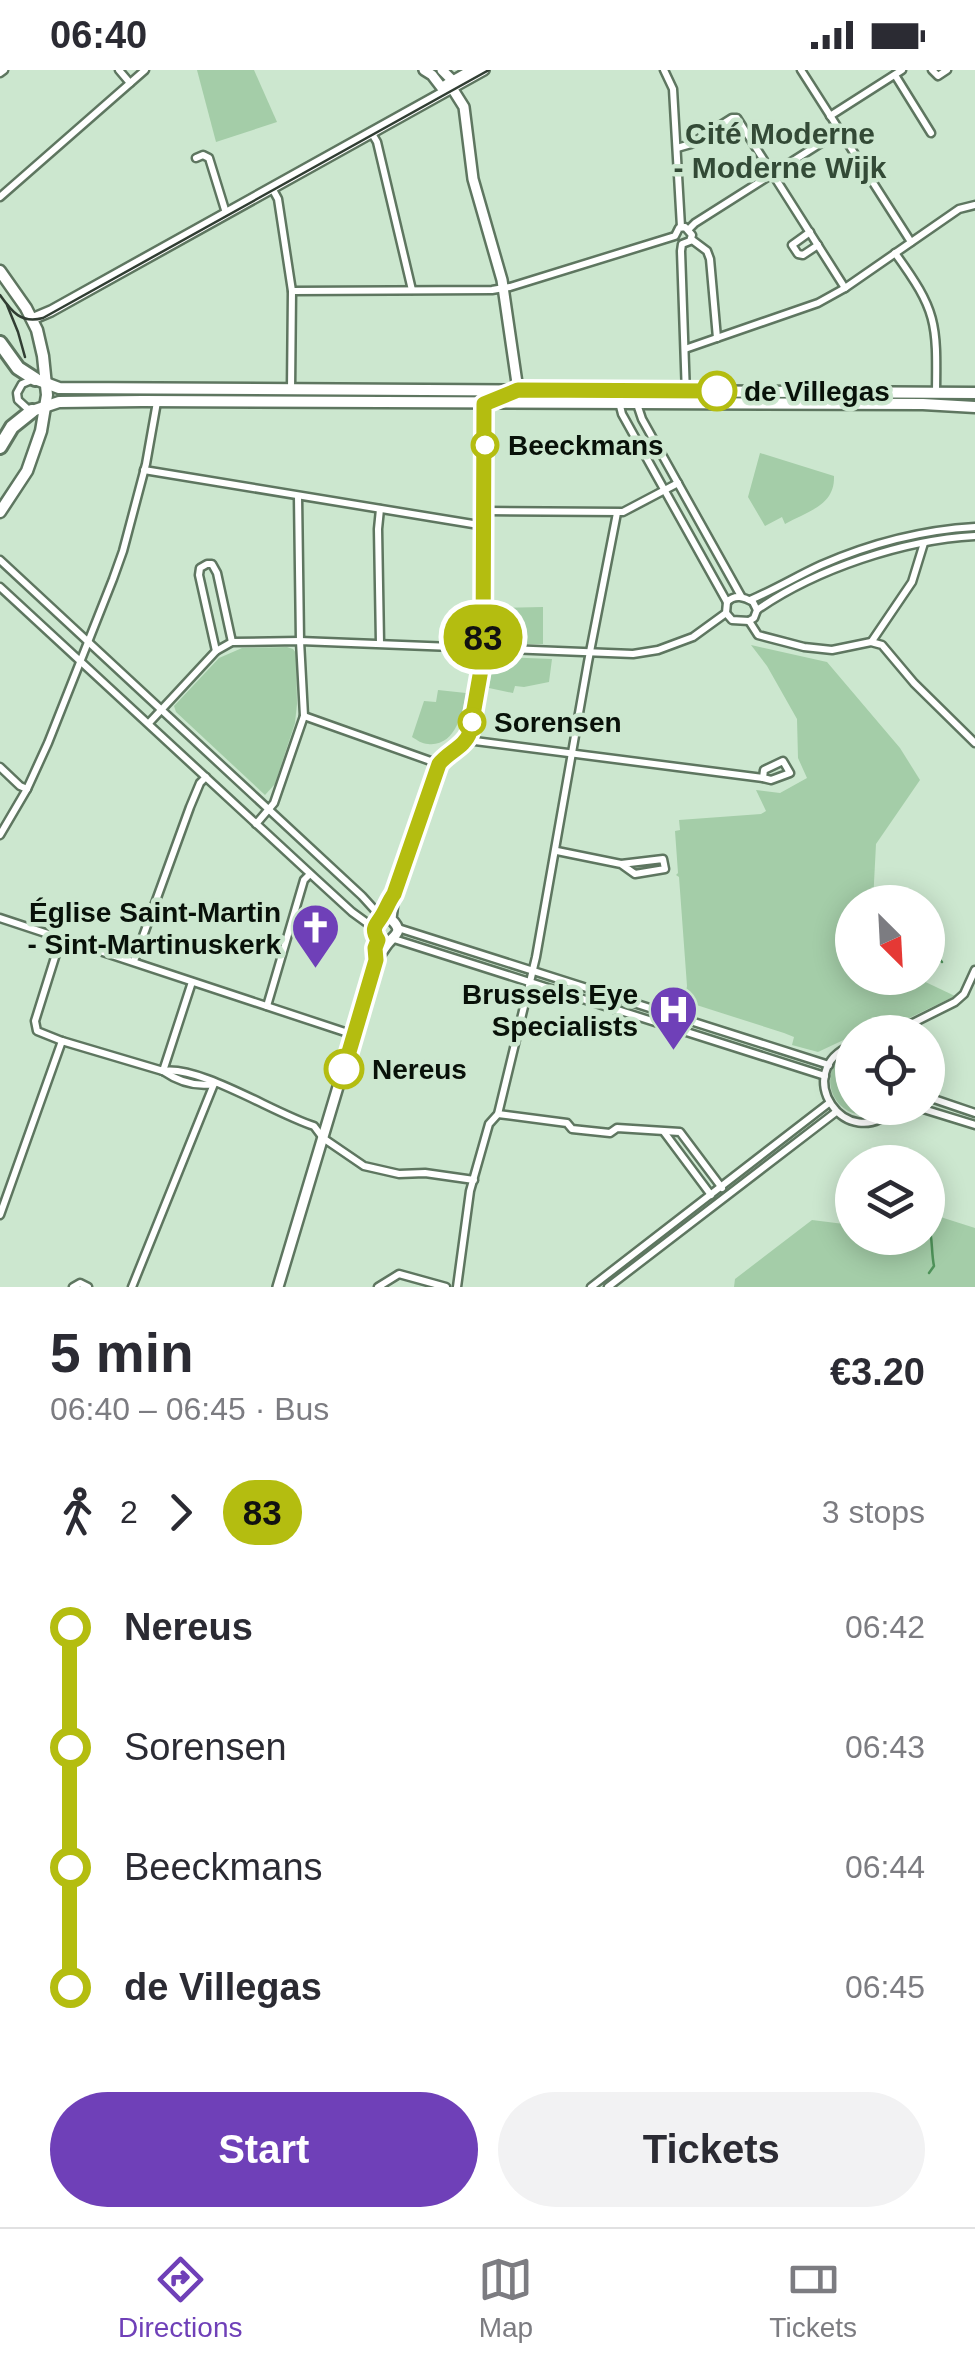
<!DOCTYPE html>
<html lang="en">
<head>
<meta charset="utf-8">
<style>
	:root { --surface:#fff; --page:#f2f2f3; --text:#2b2b33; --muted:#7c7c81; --line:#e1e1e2; --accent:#6f40b8 }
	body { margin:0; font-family:Helvetica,sans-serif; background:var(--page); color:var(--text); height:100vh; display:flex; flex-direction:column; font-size:38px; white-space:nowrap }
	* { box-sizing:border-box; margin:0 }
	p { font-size:32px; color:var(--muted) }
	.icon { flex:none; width:55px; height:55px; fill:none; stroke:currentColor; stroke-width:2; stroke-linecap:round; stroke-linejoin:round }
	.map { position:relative; height:1217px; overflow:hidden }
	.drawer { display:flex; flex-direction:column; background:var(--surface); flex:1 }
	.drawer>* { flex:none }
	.badge { padding:0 20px; border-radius:32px; font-size:35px; line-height:65px }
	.needle { width:65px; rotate:156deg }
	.fabs { position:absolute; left:835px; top:815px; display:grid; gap:20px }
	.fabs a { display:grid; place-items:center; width:110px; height:110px; border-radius:50%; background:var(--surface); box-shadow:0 5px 25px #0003; font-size:50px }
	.map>.badge { position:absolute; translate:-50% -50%; box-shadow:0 0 0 5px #fff }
	.legs { display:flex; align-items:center; gap:15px; height:110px; padding:0 50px; font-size:32px }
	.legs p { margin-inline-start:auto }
	.overview { display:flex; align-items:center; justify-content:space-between; height:170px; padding:0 50px }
	h1 { font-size:55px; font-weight:800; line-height:75px }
	.action { display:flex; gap:20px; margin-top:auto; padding:20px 50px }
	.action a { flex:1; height:115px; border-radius:60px; background:var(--accent); color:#fff; font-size:40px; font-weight:800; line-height:115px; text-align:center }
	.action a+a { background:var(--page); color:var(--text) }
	ul { padding:0 50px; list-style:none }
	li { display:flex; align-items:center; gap:35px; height:120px; font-size:38px }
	li i { display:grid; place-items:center; width:15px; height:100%; margin:0 12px; background:currentColor }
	li i::after { content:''; width:25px; height:25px; margin:-12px; border:8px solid; border-radius:50%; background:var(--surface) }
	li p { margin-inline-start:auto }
	li:first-child i { background:linear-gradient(#0000 50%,currentColor 0) }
	li:last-child i { background:linear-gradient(currentColor 50%,#0000 0) }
	.status { display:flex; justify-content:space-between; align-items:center; height:70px; padding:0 50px; background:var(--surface); direction:ltr }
	.status svg { height:28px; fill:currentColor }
	.dock { display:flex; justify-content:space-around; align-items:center; height:140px; border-top:2px solid var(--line); background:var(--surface); font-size:28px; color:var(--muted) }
	.dock a { display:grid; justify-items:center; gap:5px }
	.dock .selected { color:var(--accent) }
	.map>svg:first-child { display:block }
	.green { fill:#a4cda8 }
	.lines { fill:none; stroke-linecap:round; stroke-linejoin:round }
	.stream { stroke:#4f935a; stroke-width:2.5 }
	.street-casing { stroke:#5e7660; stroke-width:11 }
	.secondary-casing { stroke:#5e7660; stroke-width:14 }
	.primary-casing { stroke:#5e7660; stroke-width:15 }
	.highway-casing { stroke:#5e7660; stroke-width:18 }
	.street { stroke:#fff; stroke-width:6 }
	.secondary { stroke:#fff; stroke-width:9 }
	.primary { stroke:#fff; stroke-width:10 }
	.highway { stroke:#fff; stroke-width:12 }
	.tram { stroke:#313e33; stroke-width:2.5 }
	.line-1-casing { stroke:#fff; stroke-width:22 }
	.line-1 { stroke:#b4bd10; stroke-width:15 }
	.stop-1-dot { fill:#fff; stroke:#b4bd10; stroke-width:5 }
	.labels { text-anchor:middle; stroke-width:9; stroke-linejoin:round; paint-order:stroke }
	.stop-label { font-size:28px; font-weight:bold; fill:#081109; stroke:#cce7cf; text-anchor:start }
	.poi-label { font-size:28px; font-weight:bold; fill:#081109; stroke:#cce7cf; text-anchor:end }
	.neighbourhood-label { font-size:30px; font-weight:bold; fill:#334a36; stroke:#cce7cf }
</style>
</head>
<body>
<div class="status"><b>06:40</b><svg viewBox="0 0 49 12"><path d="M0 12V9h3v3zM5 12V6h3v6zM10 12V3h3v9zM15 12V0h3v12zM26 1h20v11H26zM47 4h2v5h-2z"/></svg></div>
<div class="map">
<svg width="975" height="1217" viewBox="0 0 975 1217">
	<rect width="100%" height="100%" fill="#cce7cf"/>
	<!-- green -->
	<g class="green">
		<path d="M197 0H254L277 52 216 72Z"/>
		<path d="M760 383 834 406C835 436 808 441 785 454L782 447 765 456 748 427Z"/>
		<path d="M543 537V574H502L498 572 494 560 496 556V538Z"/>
		<path d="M751 575 827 592 900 678 920 710 876 774 873 832H852V908H917L955 926 880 962H852V966L818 982 792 975 794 967 784 963 684 931 687 916 679 807 676 805 678 803 675 761 680 760 679 750 761 744 766 741 756 720 780 723 807 708 798 688 797 649 767 596Z"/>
		<path d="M287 577 293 579 296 583 297 634 295 653 275 714 265 725 176 642 174 636 219 588 242 578Z"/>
		<path d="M501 587 552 589 549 612 524 617 515 616 513 623 489 618 493 594Z"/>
		<path d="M438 620 466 623C463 643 455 677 428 674 422 674 417 670 412 667L424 631 436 632Z"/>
		<path d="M852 981V1038H883C839 1065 807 999 852 981Z"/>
		<path d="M928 1143 975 1158V1217H734L735 1209 812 1150 852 1155V1168H928Z"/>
	</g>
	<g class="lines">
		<!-- stream -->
		<g class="stream">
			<path d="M928 876 942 892"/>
			<path d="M928 1153C933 1166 931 1182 934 1196L929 1203"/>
		</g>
		<defs>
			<g id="street">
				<path d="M119 0 130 13"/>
				<path d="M664 0 673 19 681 157"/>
				<path d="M801 0 911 172"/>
				<path d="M932 0 938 6 947 0"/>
				<path d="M0 3 4 0"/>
				<path d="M895 5 931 63"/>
				<path d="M830 46 902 0"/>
				<path d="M371 62 377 72 412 220"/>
				<path d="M677 78 691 74 732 48H737L845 218"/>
				<path d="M196 88 203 85 209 88 226 143"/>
				<path d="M272 118 278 129 292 221 291 319"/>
				<path d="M0 127 145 0"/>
				<path d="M689 159 695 153 840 61"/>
				<path d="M810 162 792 175 798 184 803 185 818 175"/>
				<path d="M691 169 707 181 710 189 717 268"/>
				<path d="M895 183C937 241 937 252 936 322"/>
				<path d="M292 221 492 220 510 217 675 166 679 158 685 157 692 165 690 171 682 174 681 181 686 325"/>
				<path d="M685 279 818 233 845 218 959 139 975 135"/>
				<path d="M638 321 637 334 642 349 741 526"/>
				<path d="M619 332 622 344 727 532"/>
				<path d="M30 341 18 330 17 323 22 314 34 309"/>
				<path d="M144 400 485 456"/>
				<path d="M380 439 378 459 380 573"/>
				<path d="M485 441 623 442 678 413"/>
				<path d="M0 490 362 826 382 848"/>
				<path d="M0 517 316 809 352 842 374 858"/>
				<path d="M750 530C774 520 797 506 821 495 869 474 923 460 975 457"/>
				<path d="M727 532C735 524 744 527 753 532L757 540 754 548 749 551"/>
				<path d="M757 540C816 499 903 470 975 466"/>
				<path d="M726 543 732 550 749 551"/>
				<path d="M749 551 758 565 804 577 832 580 871 572 882 575 914 613 975 673"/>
				<path d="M872 571 912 512 924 473"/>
				<path d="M216 581 199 505 200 498 207 494H212L217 503 232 572"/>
				<path d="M304 646 439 694"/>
				<path d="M149 653 216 581 232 572 300 571 633 584 658 580 693 567 726 543 727 532"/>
				<path d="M467 670 763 708"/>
				<path d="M783 691 790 703 771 710 763 708 764 700Z"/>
				<path d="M0 697 20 716 27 719"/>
				<path d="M256 754 274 733 304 646 300 571 298 426"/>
				<path d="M0 765 27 719 48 673 113 509 123 481 146 394 157 332"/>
				<path d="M557 781 621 794 635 804 665 799 663 789 621 794"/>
				<path d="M0 848 354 965"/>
				<path d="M398 858 829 995"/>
				<path d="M61 868 35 951 37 961 62 971 163 1001C179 1012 195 1017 214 1014"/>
				<path d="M394 869 825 1006"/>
				<path d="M134 891 190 737 200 713 206 707"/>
				<path d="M267 936 304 810 310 804"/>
				<path d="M895 962 955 932 964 924 975 900"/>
				<path d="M852 975C789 1001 846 1087 895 1038"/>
				<path d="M163 1001C200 995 275 1044 314 1056L323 1068 364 1096 399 1104 425 1103 474 1110"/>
				<path d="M163 1001 192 912"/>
				<path d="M928 1027 975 1043"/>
				<path d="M920 1038 975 1055"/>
				<path d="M498 1044 567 1053 572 1059 610 1063 617 1058 680 1062 722 1118"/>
				<path d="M664 1062 711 1125"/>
				<path d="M0 1145 62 971"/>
				<path d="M73 1217 80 1213 88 1217"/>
				<path d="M132 1217 214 1014"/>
				<path d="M378 1217 399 1204 446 1217"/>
				<path d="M457 1217 470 1121 489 1054 498 1044 536 887 588 592 617 443"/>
				<path d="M591 1217 829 1033"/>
				<path d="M608 1217 836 1042"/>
			</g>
			<g id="secondary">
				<path d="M424 0 432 5 442 18H449"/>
				<path d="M442 0 453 11 452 16"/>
				<path d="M446 15 472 0"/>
				<path d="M452 18 464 37 473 109 502 210 518 320 491 331"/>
				<path d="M32 249 51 241 484 0"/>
				<path d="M376 890C381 884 385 876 389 872 397 863 403 861 391 849L394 824 439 694 444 688 467 670 483 588 485 351 482 330"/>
				<path d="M278 1217 376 890 375 877 378 870 374 858 382 849 389 830"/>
			</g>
			<g id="primary">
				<path d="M0 201 26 238 37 260 43 286 47 325 41 361 27 401 0 442"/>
				<path d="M35 309 59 318 975 323"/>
				<path d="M32 341 59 332 142 331 923 334 975 337"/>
			</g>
			<g id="highway">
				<path d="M0 273 18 298 35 309"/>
				<path d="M0 377 12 357 32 341"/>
			</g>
		</defs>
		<!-- street casing -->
		<use href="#street" class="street-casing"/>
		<!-- secondary casing -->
		<use href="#secondary" class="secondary-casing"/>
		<!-- primary casing -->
		<use href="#primary" class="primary-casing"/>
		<!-- highway casing -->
		<use href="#highway" class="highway-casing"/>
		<!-- street -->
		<use href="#street" class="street"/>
		<!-- secondary -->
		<use href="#secondary" class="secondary"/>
		<!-- primary -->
		<use href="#primary" class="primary"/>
		<!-- highway -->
		<use href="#highway" class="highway"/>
		<!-- tram -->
		<g class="tram">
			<path d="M0 225C12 242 21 254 43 248L489 0"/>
			<path d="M7 235 18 262 25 287"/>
		</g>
	</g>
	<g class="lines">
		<defs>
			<path id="line-1" d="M344 999 376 890 375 878 378 870C370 857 377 855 383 844 387 837 389 831 394 824L439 694C448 682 465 677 470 662L483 588 484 334 518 320 717 321"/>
		</defs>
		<!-- line-1 casing -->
		<use href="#line-1" class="line-1-casing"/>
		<!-- line-1 -->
		<use href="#line-1" class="line-1"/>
	</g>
	<!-- icons -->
	<defs>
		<symbol id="church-pin" viewBox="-11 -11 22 30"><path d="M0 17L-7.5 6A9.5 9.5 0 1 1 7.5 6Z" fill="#6f40b8" stroke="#cce7cf"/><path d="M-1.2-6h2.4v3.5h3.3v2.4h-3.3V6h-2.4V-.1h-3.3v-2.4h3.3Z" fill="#fff"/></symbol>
		<symbol id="hospital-pin" viewBox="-11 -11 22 30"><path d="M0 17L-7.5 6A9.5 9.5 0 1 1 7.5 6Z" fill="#6f40b8" stroke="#cce7cf"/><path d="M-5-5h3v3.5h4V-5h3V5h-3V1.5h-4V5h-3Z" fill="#fff"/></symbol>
	</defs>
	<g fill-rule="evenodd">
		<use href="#church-pin" x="288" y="830" width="55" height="75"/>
		<use href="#hospital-pin" x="646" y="912" width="55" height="75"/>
	</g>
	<!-- markers -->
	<g class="stop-1-dot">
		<circle cx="717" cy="321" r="18"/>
		<circle cx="485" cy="375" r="12"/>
		<circle cx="472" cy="652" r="12"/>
		<circle cx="344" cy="999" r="18"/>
	</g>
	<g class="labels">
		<!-- stop labels -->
		<g class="stop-label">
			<text x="744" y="331">de Villegas</text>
			<text x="508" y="385">Beeckmans</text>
			<text x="494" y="662">Sorensen</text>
			<text x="372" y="1009">Nereus</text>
		</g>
		<!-- poi labels -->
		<g class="poi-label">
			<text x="281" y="852">Église Saint-Martin<tspan x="281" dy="32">- Sint-Martinuskerk</tspan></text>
			<text x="638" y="934">Brussels Eye<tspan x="638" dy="32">Specialists</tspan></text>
		</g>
		<!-- neighbourhood labels -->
		<g class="neighbourhood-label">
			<text x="780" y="74">Cité Moderne<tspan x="780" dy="34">- Moderne Wijk</tspan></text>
		</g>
	</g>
</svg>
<div class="fabs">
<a><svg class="needle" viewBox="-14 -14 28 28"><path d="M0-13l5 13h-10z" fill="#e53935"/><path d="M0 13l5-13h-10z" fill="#7c7c81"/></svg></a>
<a><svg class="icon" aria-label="locate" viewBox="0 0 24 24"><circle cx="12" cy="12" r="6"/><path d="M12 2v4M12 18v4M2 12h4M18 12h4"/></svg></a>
<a><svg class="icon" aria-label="layers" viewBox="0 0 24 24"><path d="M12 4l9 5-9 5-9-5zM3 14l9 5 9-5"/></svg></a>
</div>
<b class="badge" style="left:483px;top:567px;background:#b4bd10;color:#111">83</b>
</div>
<section class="drawer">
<div class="overview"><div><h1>5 min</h1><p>06:40 – 06:45 · Bus</p></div><b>€3.20</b></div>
<div class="legs"><svg class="icon" aria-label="walk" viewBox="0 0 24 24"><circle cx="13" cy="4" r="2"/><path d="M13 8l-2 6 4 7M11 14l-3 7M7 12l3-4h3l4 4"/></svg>2<svg class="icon" aria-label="forward" viewBox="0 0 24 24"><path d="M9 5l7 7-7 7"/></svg><b class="badge" style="background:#b4bd10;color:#111">83</b><p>3 stops</p></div>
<ul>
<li><i style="color:#b4bd10"></i><b>Nereus</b><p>06:42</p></li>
<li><i style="color:#b4bd10"></i><span>Sorensen</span><p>06:43</p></li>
<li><i style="color:#b4bd10"></i><span>Beeckmans</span><p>06:44</p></li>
<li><i style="color:#b4bd10"></i><b>de Villegas</b><p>06:45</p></li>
</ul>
<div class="action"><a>Start</a><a>Tickets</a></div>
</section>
<nav class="dock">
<a class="selected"><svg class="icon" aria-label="directions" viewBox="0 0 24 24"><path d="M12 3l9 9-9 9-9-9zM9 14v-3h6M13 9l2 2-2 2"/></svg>Directions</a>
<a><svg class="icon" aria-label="map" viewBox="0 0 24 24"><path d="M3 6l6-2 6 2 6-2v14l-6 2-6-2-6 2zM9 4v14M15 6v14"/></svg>Map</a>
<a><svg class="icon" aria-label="tickets" viewBox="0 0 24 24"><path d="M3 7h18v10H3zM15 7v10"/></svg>Tickets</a>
</nav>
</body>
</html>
